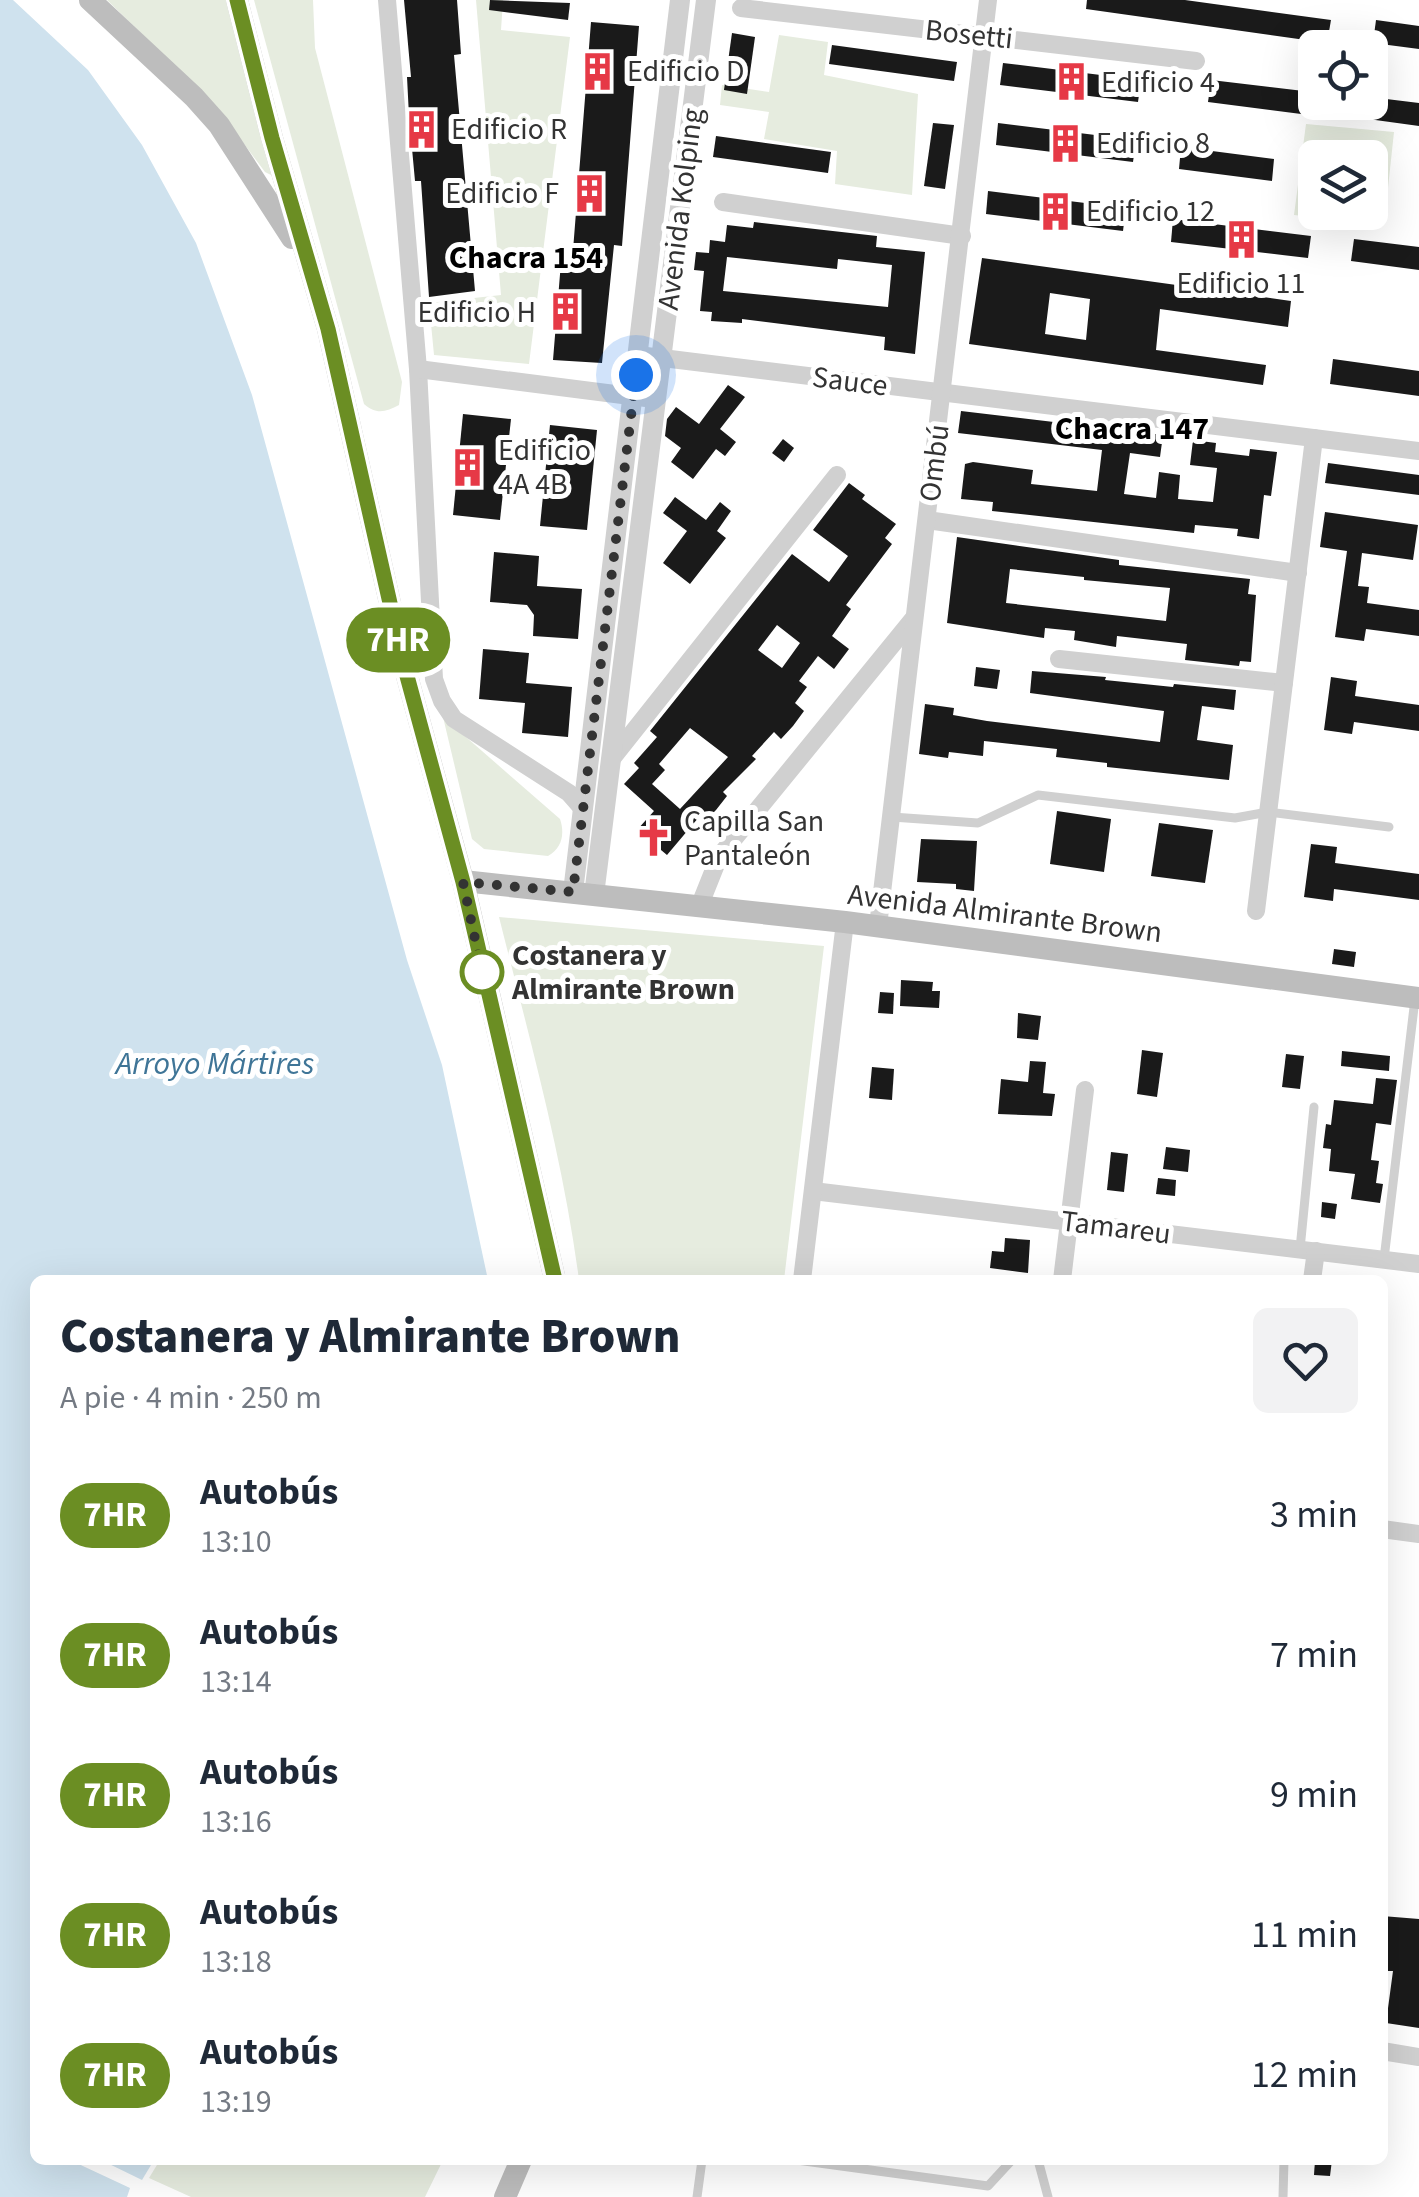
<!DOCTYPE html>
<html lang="es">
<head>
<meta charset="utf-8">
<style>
	:root { --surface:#fff; --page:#f2f2f3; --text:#1f2937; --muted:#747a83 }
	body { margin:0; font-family:"Source Sans 3",sans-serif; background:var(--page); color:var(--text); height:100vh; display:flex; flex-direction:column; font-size:38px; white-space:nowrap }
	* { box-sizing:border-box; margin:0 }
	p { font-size:32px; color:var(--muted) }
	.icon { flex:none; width:55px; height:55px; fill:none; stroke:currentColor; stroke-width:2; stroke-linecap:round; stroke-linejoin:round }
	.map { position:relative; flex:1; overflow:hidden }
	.panel { position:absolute; left:30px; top:1275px; width:1358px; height:890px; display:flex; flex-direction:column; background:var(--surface); border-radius:15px; box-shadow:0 10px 40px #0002 }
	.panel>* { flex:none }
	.badge { padding:0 20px; border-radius:32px; font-size:35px; line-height:65px }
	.controls { position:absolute; left:1298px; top:30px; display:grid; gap:20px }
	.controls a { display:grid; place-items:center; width:90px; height:90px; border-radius:15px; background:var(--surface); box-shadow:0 10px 40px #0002; font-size:50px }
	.you { position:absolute; width:50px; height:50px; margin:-25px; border:8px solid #fff; border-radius:50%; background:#1a73e8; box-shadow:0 0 0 15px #1a73e833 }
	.map>.badge { position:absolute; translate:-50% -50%; box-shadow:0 0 0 5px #fff }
	.round { display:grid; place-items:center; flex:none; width:105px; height:105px; border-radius:15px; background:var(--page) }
	.overview { display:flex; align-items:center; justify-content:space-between; height:170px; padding:0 30px }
	h1 { font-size:48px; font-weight:800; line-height:75px }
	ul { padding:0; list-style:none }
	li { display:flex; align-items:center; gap:30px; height:140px; padding:0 30px }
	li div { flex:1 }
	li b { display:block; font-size:38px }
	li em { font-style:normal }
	li .badge { min-width:110px; font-weight:700; text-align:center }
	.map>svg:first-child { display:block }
	.green { fill:#e6ecdf; fill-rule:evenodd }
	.water { fill:#cfe2ee }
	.building { fill:#1a1a1a; fill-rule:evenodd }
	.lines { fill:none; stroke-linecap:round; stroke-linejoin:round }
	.service { stroke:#d0d0d0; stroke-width:9 }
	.minor { stroke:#d0d0d0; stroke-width:18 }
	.tertiary { stroke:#d0d0d0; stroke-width:20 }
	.secondary { stroke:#bdbdbd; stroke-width:22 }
	.line-casing { stroke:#fff; stroke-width:22 }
	.line { stroke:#6b8e23; stroke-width:15 }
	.walk { stroke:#333; stroke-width:10; stroke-dasharray:0 18 }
	.stop-dot { fill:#fff; stroke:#6b8e23; stroke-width:5 }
	.labels { text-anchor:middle; stroke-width:10; stroke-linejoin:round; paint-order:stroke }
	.street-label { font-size:30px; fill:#333; stroke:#fff }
	.poi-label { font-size:30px; fill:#333; stroke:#fff; text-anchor:start }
	.stop-label { font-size:30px; font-weight:bold; fill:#333; stroke:#fff; text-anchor:start }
	.neighbourhood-label { font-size:32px; font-weight:bold; fill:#000; stroke:#fff }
	.water-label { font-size:32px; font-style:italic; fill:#3f7597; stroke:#fff }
</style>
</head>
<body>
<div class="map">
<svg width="1419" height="2197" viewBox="0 0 1419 2197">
	<rect width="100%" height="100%" fill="#fff"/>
	<!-- green -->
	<g class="green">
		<path d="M107 0H231L273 176 265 172 215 105Z"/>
		<path d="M254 0H313L315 48 402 382 399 405C386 412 376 415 364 404Z"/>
		<path d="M476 0H503L501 30 570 37 529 364 434 355 429 303 501 295Z"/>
		<path d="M779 35 828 42 824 75 918 94 912 195 835 184 837 151 764 139 769 112 720 105 722 85 769 92Z"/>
		<path d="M1306 124 1394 132 1384 225 1294 215ZM1315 158H1370V212H1315Z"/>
		<path d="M443 717 560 819C565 834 562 848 548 856L484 849 472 839Z"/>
		<path d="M499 917 824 946 784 1280H579C563 1157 529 1037 499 917Z"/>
		<path d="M160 2160H443L425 2197H191L149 2178Z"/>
	</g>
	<!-- water -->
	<g class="water">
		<path d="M0 0H13L88 70 142 145 196 243 252 395 407 960 442 1065 488 1280H35V2160H70L130 2188 127 2197H0Z"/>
		<path d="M101 2160H154L142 2180Z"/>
	</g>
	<!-- building -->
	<g class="building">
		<path d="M404 0H457L461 54 454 55 475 291 429 297 421 181H415L409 116 407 77H411Z"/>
		<path d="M490 0 570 3 568 20 489 10Z"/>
		<path d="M1087 0H1185L1331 20 1327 43 1086 9Z"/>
		<path d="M1376 20 1419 26V49L1373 43Z"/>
		<path d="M591 22 639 26 622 246 614 245 602 363 553 360 561 262 572 263Z"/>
		<path d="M732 33 755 37 747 94 724 90Z"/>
		<path d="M832 45 957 62 954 81 829 64Z"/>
		<path d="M1003 63 1141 80 1138 102 1000 85Z"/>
		<path d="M1211 80 1312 92 1309 115 1208 102Z"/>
		<path d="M1370 97 1419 103V126L1368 119Z"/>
		<path d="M933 123 954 125 945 189 924 186Z"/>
		<path d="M998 123 1136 140 1133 162 996 145Z"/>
		<path d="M716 136 831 152 828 173 713 157Z"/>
		<path d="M1181 147 1274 159 1272 181 1179 169Z"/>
		<path d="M988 191 1126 208 1123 231 986 214Z"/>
		<path d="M1173 219 1311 236 1308 258 1171 242Z"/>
		<path d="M754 222 877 236 876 247 925 252 915 354 884 350 885 337 742 319V323L711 321 712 312 700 311 704 271 694 270 696 252 709 253 710 240 725 242 727 225 753 228ZM727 257 837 269 838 259 892 265 888 307 723 291Z"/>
		<path d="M1354 239 1419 247V270L1351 261Z"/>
		<path d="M982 258 1291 301 1288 327 1160 309 1156 350 1266 365 1263 385 969 344ZM1050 293 1090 299 1086 340 1045 334Z"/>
		<path d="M1333 359 1419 371V396L1330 384Z"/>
		<path d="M728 385 745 397 720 429 736 442 725 456 716 449 693 479 671 462 681 448 665 436 667 419 676 407 699 424Z"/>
		<path d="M961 411 1163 435 1160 457 1130 453 1124 494 1156 498 1159 472 1180 475 1178 499 1213 502 1217 468 1190 465 1193 440 1216 443 1215 452 1249 456 1250 449 1277 452 1271 496 1264 495 1259 539 1237 536 1238 529 1195 525 1194 533 992 511 993 502 961 499 965 464 973 462 1033 470 1031 484 1097 491 1102 450 958 433Z"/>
		<path d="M463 414 511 419 500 520 453 515Z"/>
		<path d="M550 425 597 430 587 530 540 526Z"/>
		<path d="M783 439 794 448 784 462 772 453Z"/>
		<path d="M1328 463 1419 475V495L1325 483Z"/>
		<path d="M849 483 865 495 862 499 896 524 885 538 892 544 846 605 851 609 832 636 849 649 834 669 818 656 799 681 807 687 795 703 804 711 793 726 781 739 774 732 752 756 756 759 723 792 727 796 716 810 704 822 699 817 667 855 637 830 654 811 624 784 639 768 634 763 657 737 650 731 792 554 829 582 848 556 813 530ZM777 625 800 643 782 668 758 650ZM690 728 728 757 680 809 652 784 665 770 659 764Z"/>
		<path d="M675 497 706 520 720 502 731 511 717 531 726 538 690 584 663 563 687 531 663 513Z"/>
		<path d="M1325 512 1418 525 1413 560 1362 553 1358 586 1369 587 1367 603 1419 610V636L1366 629 1364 641 1335 637 1347 551 1320 547Z"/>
		<path d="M957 537 1119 560V565L1250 579 1248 594 1256 595 1251 662 1240 661 1239 666 1185 660 1187 644 1117 636 1116 647 1074 640 1075 631 1045 628 1044 638 947 623ZM1010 569 1084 577V580L1170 588 1166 621 1006 603Z"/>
		<path d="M494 552 539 556 537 586 582 589 578 639 533 636 534 615 527 605 490 602Z"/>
		<path d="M483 649 529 653 526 683 572 687 568 737 522 733 525 703 479 699Z"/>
		<path d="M976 667 1000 670 997 689 974 686Z"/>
		<path d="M1032 671 1106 677 1105 680 1173 687 1174 684 1236 690 1234 710 1202 706 1197 740 1233 745 1229 780 1107 767V763L1056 757 1057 749 984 741 983 756 949 752 948 758 919 754 925 704 954 708 953 715 987 721 1160 742 1164 711 1030 693Z"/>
		<path d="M1331 677 1357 681 1355 696 1419 705V731L1354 722 1352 734 1324 730Z"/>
		<path d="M1057 811 1111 819 1104 872 1050 864Z"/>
		<path d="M1159 823 1213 830 1205 883 1151 876Z"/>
		<path d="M921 839 977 841 974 891 956 889V884L917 882Z"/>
		<path d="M1311 844 1337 847 1335 863 1419 874V900L1334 889 1333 901 1304 897Z"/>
		<path d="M1334 949 1356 952 1354 967 1332 964Z"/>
		<path d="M901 980 933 982 932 991H940L939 1008 900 1006Z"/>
		<path d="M880 992 894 993 893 1014 878 1013Z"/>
		<path d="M1018 1013 1041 1016 1038 1040 1017 1038Z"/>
		<path d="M1142 1050 1163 1053 1157 1097 1137 1094Z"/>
		<path d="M1342 1051 1390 1056 1389 1071 1341 1066Z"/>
		<path d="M1286 1054 1304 1056 1300 1089 1282 1087Z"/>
		<path d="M1030 1061 1046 1062 1043 1093 1055 1094 1052 1116 998 1114 1001 1079 1028 1082Z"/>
		<path d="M872 1067 894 1069 892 1100 869 1098Z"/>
		<path d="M1376 1078 1397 1080 1391 1125 1376 1123 1371 1160 1379 1161 1376 1183 1383 1184 1380 1203 1351 1199 1355 1174 1329 1171 1331 1149 1323 1148 1326 1124 1331 1125 1334 1100 1373 1104Z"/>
		<path d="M1166 1147 1190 1150 1188 1172 1163 1169Z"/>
		<path d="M1111 1152 1128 1154 1124 1192 1107 1190Z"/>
		<path d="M1158 1178 1176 1180 1175 1196 1156 1194Z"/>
		<path d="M1322 1202 1337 1204 1335 1219 1321 1217Z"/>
		<path d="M1005 1238 1030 1240 1028 1273 990 1268 992 1251 1004 1252Z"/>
		<path d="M1382 1916 1419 1919V2028L1386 2023 1393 1971H1382Z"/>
		<path d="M1315 2160H1332L1330 2176 1314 2175Z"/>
	</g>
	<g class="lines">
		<!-- service -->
		<g class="service">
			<path d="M892 817 978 823 1038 795 1235 818 1268 812 1389 827"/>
			<path d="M1300 1249 1314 1107"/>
			<path d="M1384 1259 1415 999"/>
			<path d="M797 2160 988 2186 1012 2160"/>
			<path d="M1038 2160 1048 2197"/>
			<path d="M697 2197 702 2160"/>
			<path d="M1283 2197 1284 2160"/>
		</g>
		<!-- minor -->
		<g class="minor">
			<path d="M387 0 418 369 434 679 442 701 454 719 569 793 583 809"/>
			<path d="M741 8 1196 61"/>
			<path d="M723 202 962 236"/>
			<path d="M638 355 1419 451"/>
			<path d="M418 369 646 398"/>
			<path d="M927 520 1298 573"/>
			<path d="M1059 659 1284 683"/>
			<path d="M610 761 837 475"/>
			<path d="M699 907 719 857 914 618"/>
			<path d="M1256 911 1314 438"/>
			<path d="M878 926 988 0"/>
			<path d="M813 1191 1419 1264"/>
			<path d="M802 1280 845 922"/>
			<path d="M1062 1280 1085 1090"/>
			<path d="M1312 1280 1316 1251"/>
			<path d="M1382 1529 1419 1534"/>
			<path d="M1382 2051 1419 2057"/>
		</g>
		<!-- tertiary -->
		<g class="tertiary">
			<path d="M573 892 680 0"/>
			<path d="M594 895 706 0"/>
		</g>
		<!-- secondary -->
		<g class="secondary">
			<path d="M90 0 194 97 219 125 292 238"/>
			<path d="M237 0 272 138 328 329 404 665 463 881 555 1280"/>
			<path d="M463 881 845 922 1419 998"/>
			<path d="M505 2197 521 2160"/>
		</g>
	</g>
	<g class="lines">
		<defs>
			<path id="line" d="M237 0 272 138 328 329 404 665 463 882 555 1280"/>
		</defs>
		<!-- line casing -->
		<use href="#line" class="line-casing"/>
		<!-- line -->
		<use href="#line" class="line"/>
		<!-- walk -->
		<path class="walk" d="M482 972 463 882 573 892 636 375"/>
	</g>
	<!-- icons -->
	<defs>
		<symbol id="building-bare" viewBox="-9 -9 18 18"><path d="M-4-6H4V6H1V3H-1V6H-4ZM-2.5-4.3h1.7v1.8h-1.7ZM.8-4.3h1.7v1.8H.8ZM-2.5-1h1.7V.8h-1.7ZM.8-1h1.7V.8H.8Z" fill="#e63946" stroke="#fff" stroke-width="2.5" paint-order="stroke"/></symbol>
		<symbol id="church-bare" viewBox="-9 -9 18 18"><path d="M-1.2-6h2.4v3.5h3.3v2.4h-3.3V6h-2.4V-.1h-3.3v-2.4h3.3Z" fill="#e63946" stroke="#fff" stroke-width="2.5" paint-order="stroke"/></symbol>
	</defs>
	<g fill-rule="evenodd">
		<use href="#building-bare" x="570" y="44" width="55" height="55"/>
		<use href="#building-bare" x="1044" y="54" width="55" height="55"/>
		<use href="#building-bare" x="394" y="102" width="55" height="55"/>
		<use href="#building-bare" x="1038" y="116" width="55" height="55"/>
		<use href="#building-bare" x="562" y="166" width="55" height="55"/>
		<use href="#building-bare" x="1028" y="184" width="55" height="55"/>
		<use href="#building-bare" x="1214" y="212" width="55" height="55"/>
		<use href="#building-bare" x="538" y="284" width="55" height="55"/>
		<use href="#building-bare" x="440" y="440" width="55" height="55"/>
		<use href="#church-bare" x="626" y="810" width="55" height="55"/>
	</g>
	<!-- markers -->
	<circle class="stop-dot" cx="482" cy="972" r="20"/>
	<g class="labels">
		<!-- street labels -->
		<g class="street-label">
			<text transform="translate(969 34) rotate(6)" y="10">Bosetti</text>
			<text transform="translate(680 209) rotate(-83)" y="10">Avenida Kolping</text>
			<text transform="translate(850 381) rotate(7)" y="10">Sauce</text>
			<text transform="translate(934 463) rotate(-83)" y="10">Ombú</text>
			<text transform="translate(1005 913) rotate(7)" y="10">Avenida Almirante Brown</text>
			<text transform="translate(1116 1227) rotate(7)" y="10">Tamareu</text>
		</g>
		<!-- poi labels -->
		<g class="poi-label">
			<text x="627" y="81">Edificio D</text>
			<text x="1101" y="92">Edificio 4</text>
			<text x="451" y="139">Edificio R</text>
			<text x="1096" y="153">Edificio 8</text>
			<text x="559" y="203" text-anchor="end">Edificio F</text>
			<text x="1086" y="221">Edificio 12</text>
			<text x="1241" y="293" text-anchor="middle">Edificio 11</text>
			<text x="536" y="322" text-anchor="end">Edificio H</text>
			<text x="498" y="460">Edificio<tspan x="498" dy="34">4A 4B</tspan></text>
			<text x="684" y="831">Capilla San<tspan x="684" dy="34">Pantaleón</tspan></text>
		</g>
		<!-- stop labels -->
		<g class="stop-label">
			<text x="512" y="965">Costanera y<tspan x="512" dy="34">Almirante Brown</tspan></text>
		</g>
		<!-- neighbourhood labels -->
		<g class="neighbourhood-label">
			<text x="526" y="268">Chacra 154</text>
			<text x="1132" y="439">Chacra 147</text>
		</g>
		<!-- water labels -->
		<g class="water-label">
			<text x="215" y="1074">Arroyo Mártires</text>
		</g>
	</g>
</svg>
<div class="controls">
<a><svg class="icon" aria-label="locate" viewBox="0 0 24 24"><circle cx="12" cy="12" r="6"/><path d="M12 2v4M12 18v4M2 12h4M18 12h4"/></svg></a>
<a><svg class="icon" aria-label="layers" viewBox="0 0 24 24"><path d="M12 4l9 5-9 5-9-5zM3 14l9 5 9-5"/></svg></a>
</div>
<div class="you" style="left:636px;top:375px"></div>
<b class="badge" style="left:398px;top:640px;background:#6b8e23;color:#fff">7HR</b>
<section class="panel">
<div class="overview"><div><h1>Costanera y Almirante Brown</h1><p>A pie · 4 min · 250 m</p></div><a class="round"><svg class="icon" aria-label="heart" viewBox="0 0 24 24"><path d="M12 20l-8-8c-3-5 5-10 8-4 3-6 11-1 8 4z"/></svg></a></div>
<ul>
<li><span class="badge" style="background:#6b8e23;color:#fff">7HR</span><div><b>Autobús</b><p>13:10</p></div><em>3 min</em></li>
<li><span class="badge" style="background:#6b8e23;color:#fff">7HR</span><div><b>Autobús</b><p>13:14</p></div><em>7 min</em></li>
<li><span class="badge" style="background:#6b8e23;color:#fff">7HR</span><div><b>Autobús</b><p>13:16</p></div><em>9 min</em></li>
<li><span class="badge" style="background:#6b8e23;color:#fff">7HR</span><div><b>Autobús</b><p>13:18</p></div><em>11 min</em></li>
<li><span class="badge" style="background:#6b8e23;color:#fff">7HR</span><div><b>Autobús</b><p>13:19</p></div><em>12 min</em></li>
</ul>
</section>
</div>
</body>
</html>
